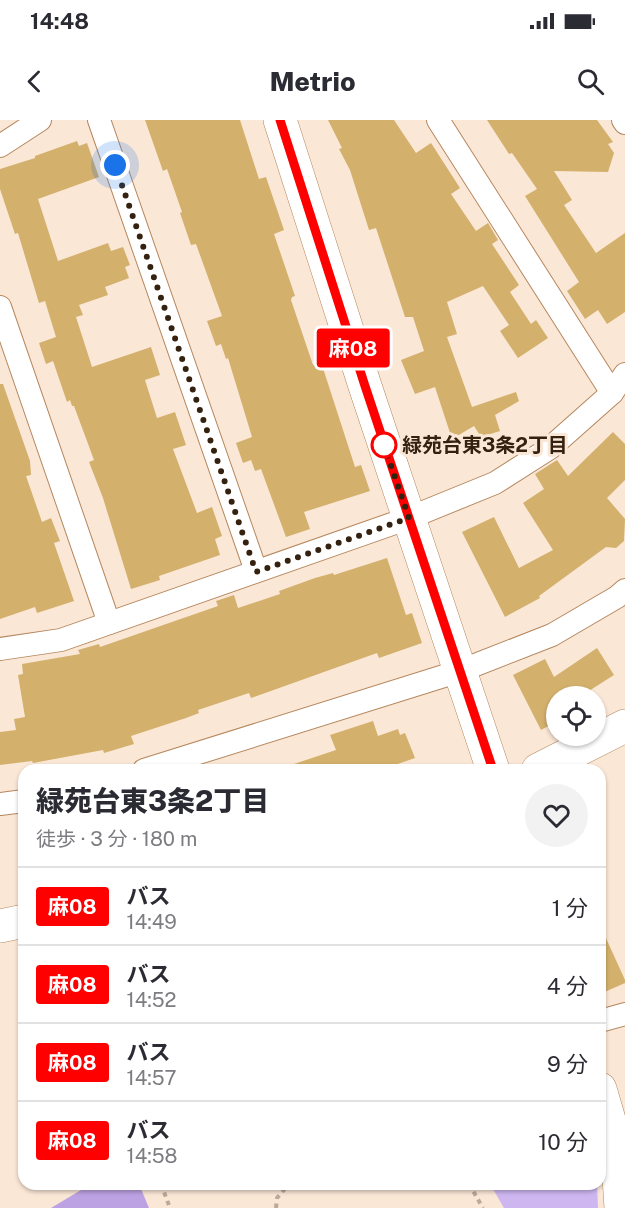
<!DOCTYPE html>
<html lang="ja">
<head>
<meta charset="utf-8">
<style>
	:root { --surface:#fff; --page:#f2f2f3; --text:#2b2b33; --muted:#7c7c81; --line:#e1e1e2 }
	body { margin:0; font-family:"Public Sans","Noto Sans JP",sans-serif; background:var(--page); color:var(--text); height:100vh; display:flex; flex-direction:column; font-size:22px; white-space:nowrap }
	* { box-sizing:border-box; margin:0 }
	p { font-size:20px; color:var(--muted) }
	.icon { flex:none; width:33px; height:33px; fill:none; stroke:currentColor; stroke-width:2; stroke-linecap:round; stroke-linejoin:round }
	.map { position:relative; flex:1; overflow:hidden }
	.details { position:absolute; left:18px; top:644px; width:588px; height:426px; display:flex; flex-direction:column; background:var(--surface); border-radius:18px; box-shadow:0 2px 4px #0004 }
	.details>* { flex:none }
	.badge { padding:0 12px; border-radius:4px; font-size:21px; line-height:39px }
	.controls { position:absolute; left:546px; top:566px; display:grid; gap:12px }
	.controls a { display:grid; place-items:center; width:60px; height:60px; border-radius:50%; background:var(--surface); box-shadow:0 2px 4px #0004; font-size:30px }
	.you { position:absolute; width:30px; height:30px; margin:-15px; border:4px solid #fff; border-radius:50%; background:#1a73e8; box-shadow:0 0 0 9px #1a73e833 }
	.map>.badge { position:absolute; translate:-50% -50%; box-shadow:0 0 0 3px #fff }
	.round { display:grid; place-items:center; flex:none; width:63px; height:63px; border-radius:32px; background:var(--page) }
	.headline { display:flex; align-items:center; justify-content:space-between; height:102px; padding:0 18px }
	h1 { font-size:28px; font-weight:800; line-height:45px }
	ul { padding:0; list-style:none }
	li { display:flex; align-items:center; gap:18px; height:78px; padding:0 18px; border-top:2px solid var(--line) }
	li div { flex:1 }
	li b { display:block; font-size:22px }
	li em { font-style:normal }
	li .badge { min-width:66px; font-weight:700; text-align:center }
	.status { display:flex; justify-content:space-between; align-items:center; height:42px; padding:0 30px; background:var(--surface); direction:ltr }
	.status svg { height:16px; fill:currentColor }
	header { display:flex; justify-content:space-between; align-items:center; height:78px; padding:0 18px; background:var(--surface); font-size:27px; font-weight:800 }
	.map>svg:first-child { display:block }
	.green { fill:#ceb7f0 }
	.forest { fill:#bca2e3 }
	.building { fill:#d3b06c }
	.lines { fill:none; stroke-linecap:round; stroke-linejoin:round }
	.street-casing { stroke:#b5875e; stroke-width:24 }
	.secondary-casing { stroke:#b5875e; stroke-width:34 }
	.path { stroke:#bca998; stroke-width:4; stroke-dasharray:4.5 4.5; stroke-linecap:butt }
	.street { stroke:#fff; stroke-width:22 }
	.secondary { stroke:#fff; stroke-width:33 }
	.line-casing { stroke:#fff; stroke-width:14 }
	.line { stroke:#f00; stroke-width:9 }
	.walk { stroke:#342110; stroke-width:6; stroke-dasharray:0 10.8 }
	.stop-dot { fill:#fff; stroke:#f00; stroke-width:3 }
	.labels { text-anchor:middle; stroke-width:6; stroke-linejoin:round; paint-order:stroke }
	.stop-label { font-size:20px; font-weight:bold; fill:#342110; stroke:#fbe7d6; text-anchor:start }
</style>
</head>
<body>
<div class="status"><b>14:48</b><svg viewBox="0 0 49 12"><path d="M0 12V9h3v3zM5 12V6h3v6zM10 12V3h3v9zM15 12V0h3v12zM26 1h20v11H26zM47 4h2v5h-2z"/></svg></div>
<header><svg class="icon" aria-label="back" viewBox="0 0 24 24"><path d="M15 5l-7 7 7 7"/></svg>Metrio<svg class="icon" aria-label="search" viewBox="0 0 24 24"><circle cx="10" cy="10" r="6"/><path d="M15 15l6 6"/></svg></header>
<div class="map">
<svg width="625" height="1088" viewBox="0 0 625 1088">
	<rect width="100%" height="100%" fill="#fbe7d6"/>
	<!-- green -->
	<path class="green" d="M490 1064H597L598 1088H504Z"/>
	<!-- forest -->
	<path class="forest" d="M91 1064H139L149 1088H51Z"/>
	<!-- building -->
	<g class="building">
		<path d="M145 0H240L259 59 266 57 284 110 274 114 295 176 292 177 291 180 313 245 321 242 355 347 361 345 370 371 304 392 310 409 286 417 261 349 255 351 251 340 243 343 236 323 252 317 228 238 226 239 221 224 216 226 207 201 222 196 196 124 191 125 180 93 182 92 167 49 163 51Z"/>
		<path d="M328 0H394L416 33 431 23 460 68 451 74 476 111 488 103 498 120 492 124 519 165 510 172 531 204 536 200 548 218 518 238 500 211 509 205 483 166 447 182 457 214 447 217 472 287 516 272 519 281 495 295 500 311 481 317 474 306 452 319 435 267 415 274 401 240 424 231 413 197H405L376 108 369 110 350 50 339 29 342 28Z"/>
		<path d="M487 0H597L613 22 608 24 614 33 608 52 554 51 572 80 564 85 596 133 625 113V192L607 204 598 190 585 199 567 171 579 162 525 76 537 69 512 33 509 34Z"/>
		<path d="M77 21 79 26 87 23 99 57 38 79 58 141 108 123 111 131 123 127 130 145 125 147 129 158 105 167 108 175 79 185 83 195 76 197 92 247 151 227 160 255 145 260 157 298 175 292 186 325 173 329 197 393 212 387 222 416 215 419 220 435 159 456 160 460 131 469 103 378 89 342 94 340 74 286H72L70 280 67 282 53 241 46 244 39 223 56 217 45 181 39 183 18 113 15 114 0 69V49L35 38V36Z"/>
		<path d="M0 264H3L30 341 31 355 26 356 42 402 51 398 60 421 54 423 74 481 37 493 35 487 0 499Z"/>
		<path d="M613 312 625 324V360L607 378 625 399 624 421 616 428 606 427 539 476 540 478 505 497 462 412 494 397 519 448 553 430 523 383 544 369 535 354 557 340 568 356Z"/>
		<path d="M387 438 406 495 412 493 422 523 379 538 377 533 251 578 249 573 198 590 199 593 186 598 131 616 134 624 104 633 103 630 33 643 32 641 0 645V612L16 610 14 599 25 597 18 555 23 554 22 544 80 534 78 530 99 524 100 527 218 486 216 481 234 475 238 488 280 474 279 471 315 458 333 453 334 455Z"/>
		<path d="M597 528 614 555 581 576H556V602L541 610 513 555 545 539 554 557Z"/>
		<path d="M373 601 378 616 398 609 400 615 405 613 415 638 386 648 385 644 368 650H288V646L336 630 330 615Z"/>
		<path d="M600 805 625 860V863L600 874Z"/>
	</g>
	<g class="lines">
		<defs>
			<g id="street">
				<path d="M99 0 256 451"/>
				<path d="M438 0 612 273"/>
				<path d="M623 0 625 3"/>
				<path d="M0 26 40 0"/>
				<path d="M0 187 109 503"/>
				<path d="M0 529 61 520 409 398 495 363 550 328 612 273 625 254"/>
				<path d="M144 650 460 551 552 515 617 477 625 470"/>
				<path d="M0 684 24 681"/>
				<path d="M600 901 625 894"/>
			</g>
			<g id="secondary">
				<path d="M280 0 365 266 493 650"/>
				<path d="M538 650 625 606"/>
				<path d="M0 806 24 801"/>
				<path d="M600 969 617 1027 621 1088"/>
			</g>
		</defs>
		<!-- street casing -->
		<use href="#street" class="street-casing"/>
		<!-- secondary casing -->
		<use href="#secondary" class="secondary-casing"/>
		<!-- path -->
		<g class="path">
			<path d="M161 1064 170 1088"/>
			<path d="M469 1064 483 1088"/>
			<path d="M276 1088 277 1078 289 1064"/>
		</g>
		<!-- street -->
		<use href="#street" class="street"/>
		<!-- secondary -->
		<use href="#secondary" class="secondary"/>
	</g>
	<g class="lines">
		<defs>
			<path id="line" d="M280 0 365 266 493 650"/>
		</defs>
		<!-- line casing -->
		<use href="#line" class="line-casing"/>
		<!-- line -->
		<use href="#line" class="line"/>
		<!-- walk -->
		<path class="walk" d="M115 45 256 452 409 398 384 325"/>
	</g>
	<!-- markers -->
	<circle class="stop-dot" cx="384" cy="325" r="12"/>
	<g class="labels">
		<!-- stop labels -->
		<g class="stop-label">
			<text x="402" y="332">緑苑台東3条2丁目</text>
		</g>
	</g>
</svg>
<div class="controls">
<a><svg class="icon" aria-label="locate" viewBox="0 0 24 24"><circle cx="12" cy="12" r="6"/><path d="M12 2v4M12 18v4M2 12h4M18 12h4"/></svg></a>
</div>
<div class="you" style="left:115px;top:45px"></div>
<b class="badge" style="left:353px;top:228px;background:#f00;color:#fff">麻08</b>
<section class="details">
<div class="headline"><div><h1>緑苑台東3条2丁目</h1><p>徒歩 · 3 分 · 180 m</p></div><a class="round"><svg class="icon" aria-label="heart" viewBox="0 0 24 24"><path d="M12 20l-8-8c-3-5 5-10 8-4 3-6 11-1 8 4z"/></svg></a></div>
<ul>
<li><span class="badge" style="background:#f00;color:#fff">麻08</span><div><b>バス</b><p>14:49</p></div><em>1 分</em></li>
<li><span class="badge" style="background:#f00;color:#fff">麻08</span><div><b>バス</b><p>14:52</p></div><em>4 分</em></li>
<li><span class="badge" style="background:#f00;color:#fff">麻08</span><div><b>バス</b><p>14:57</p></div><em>9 分</em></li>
<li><span class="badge" style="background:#f00;color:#fff">麻08</span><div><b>バス</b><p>14:58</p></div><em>10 分</em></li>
</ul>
</section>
</div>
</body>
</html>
